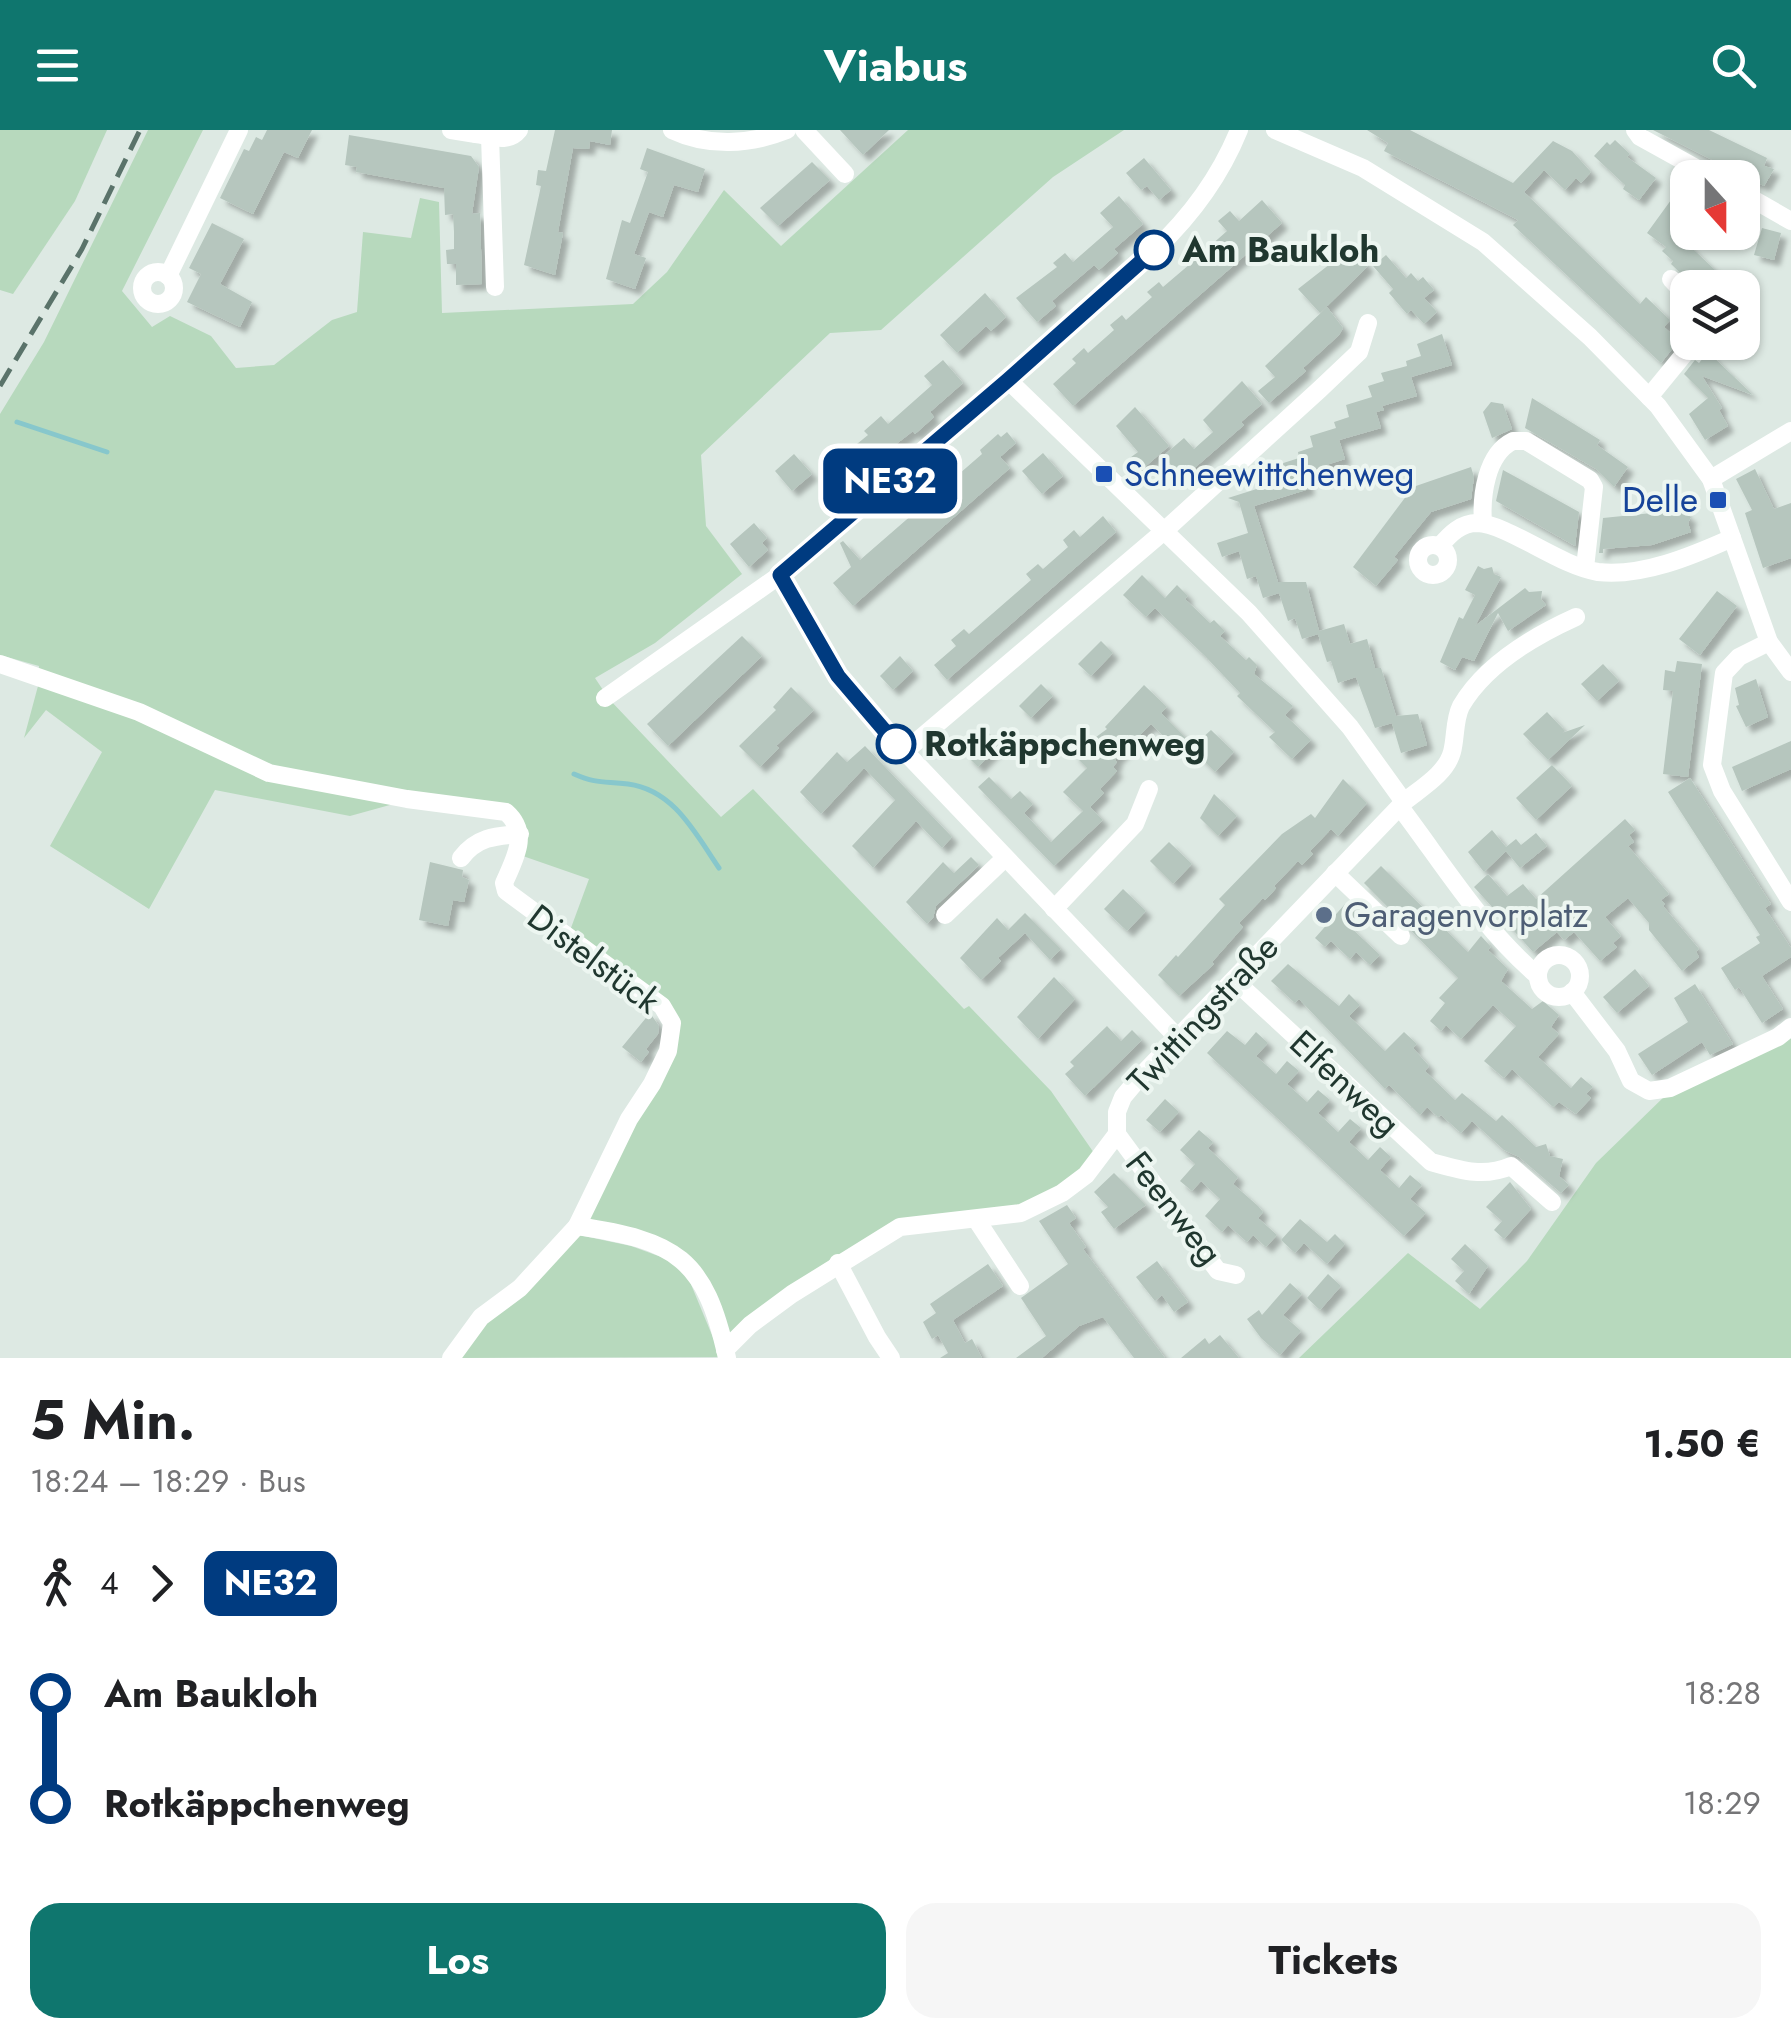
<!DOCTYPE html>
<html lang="de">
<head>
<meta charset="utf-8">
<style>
	:root { --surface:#fff; --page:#f6f6f6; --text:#202124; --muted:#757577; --accent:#0f766e }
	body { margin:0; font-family:Jost,sans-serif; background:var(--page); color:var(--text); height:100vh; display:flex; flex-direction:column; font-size:38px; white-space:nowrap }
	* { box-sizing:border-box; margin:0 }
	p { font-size:32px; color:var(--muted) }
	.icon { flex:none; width:55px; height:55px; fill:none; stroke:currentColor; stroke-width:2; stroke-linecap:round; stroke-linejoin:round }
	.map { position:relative; height:1228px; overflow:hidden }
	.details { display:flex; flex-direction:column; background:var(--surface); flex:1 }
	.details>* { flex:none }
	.badge { padding:0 20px; border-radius:15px; font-size:35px; line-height:65px }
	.needle { width:65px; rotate:159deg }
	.controls { position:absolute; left:1670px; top:30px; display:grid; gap:20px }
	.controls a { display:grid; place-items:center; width:90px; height:90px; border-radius:20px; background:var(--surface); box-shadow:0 2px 8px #0004; font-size:50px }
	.map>.badge { position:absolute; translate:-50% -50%; box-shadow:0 0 0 5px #fff }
	.legs { display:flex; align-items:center; gap:15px; height:110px; padding:0 30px; font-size:32px }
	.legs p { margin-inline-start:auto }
	.headline { display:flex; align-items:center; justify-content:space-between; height:170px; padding:0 30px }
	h1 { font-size:55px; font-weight:700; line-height:75px }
	.action { display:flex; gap:20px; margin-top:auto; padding:20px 30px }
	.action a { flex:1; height:115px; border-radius:30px; background:var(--accent); color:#fff; font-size:40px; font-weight:700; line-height:115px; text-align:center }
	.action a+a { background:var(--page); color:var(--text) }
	ul { padding:0 30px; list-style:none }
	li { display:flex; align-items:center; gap:35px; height:110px; font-size:38px }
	li i { display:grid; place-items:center; width:15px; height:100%; margin:0 12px; background:currentColor }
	li i::after { content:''; width:25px; height:25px; margin:-12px; border:8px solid; border-radius:50%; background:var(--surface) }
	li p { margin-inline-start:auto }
	li:first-child i { background:linear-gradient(#0000 50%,currentColor 0) }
	li:last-child i { background:linear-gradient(currentColor 50%,#0000 0) }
	header { display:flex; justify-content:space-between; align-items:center; height:130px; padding:0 30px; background:var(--accent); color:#fff; font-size:45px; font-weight:700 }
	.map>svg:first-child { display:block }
	.green { fill:#b7d9bd }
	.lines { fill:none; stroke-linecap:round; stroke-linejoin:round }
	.stream { stroke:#87c7cc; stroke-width:5 }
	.building { fill:#b6c6be; filter:url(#shadow) }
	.minor { stroke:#fff; stroke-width:18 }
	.rail { stroke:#5a736a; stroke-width:5; stroke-dasharray:20 10; stroke-linecap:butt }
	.line-1-casing { stroke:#fff; stroke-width:22 }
	.line-1 { stroke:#003b80; stroke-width:15 }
	.stop-1-dot { fill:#fff; stroke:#003b80; stroke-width:5 }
	.transit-dot { fill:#1a4fb4; stroke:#edf6f1; stroke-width:4 }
	.service-dot { fill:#5c6f8a; stroke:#edf6f1; stroke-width:4 }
	.labels { text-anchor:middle; stroke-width:8; stroke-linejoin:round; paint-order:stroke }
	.stop-label { font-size:35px; font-weight:bold; fill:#20372f; stroke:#edf6f1; text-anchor:start }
	.transit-label { font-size:35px; fill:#164399; stroke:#edf6f1; text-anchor:start }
	.service-label { font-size:35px; fill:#4e5e75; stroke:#edf6f1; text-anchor:start }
	.street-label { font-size:35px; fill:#20372f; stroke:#edf6f1 }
</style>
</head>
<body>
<header><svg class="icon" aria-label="menu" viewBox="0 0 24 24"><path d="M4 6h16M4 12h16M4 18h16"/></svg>Viabus<svg class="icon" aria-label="search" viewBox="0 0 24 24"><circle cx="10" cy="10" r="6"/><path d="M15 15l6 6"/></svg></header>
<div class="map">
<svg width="1791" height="1228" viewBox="0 0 1791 1228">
	<defs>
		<filter id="shadow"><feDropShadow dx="6" dy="6" stdDeviation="2.5" flood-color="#0004"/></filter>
	</defs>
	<rect width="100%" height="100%" fill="#dde9e3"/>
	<!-- green -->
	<g class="green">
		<path d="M0 0H107L75 71 13 164 0 160Z"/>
		<path d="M148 0H203L122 161 152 197 170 186 211 206 236 238 274 235 332 190 357 182 363 102 411 108 420 68 439 72 442 183 633 174 667 142 724 60 781 116 908 0H1124L1053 47 881 200 830 203 701 325 706 396 742 444 655 513 595 548 609 569 721 687 753 659 964 879 969 876 1051 961 1094 1023 1081 1041 1025 1076 924 1089 728 1209 684 1130 577 1096 672 893 568 806 589 749 520 725 522 692 426 665 350 686 215 660 149 779 50 716 102 622 46 580 24 608 38 556 39 536 0 525V284L44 212Z"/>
		<path d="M1791 904V1228H1299L1408 1123 1480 1179 1527 1131 1596 1033 1668 963Z"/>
		<path d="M579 1105 631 1116 683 1135 721 1227 457 1228 490 1187Z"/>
	</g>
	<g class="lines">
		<!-- stream -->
		<g class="stream">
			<path d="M17 292 107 322"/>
			<path d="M574 644C597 654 604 651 628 654 674 660 695 703 719 738"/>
		</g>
	</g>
	<!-- building -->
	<g class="building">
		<path d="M267 0H312L298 28 284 22 253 84 220 68 244 19 249 21 256 7 262 10Z"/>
		<path d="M555 0H612L610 15 590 11 589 19 573 18 558 102 563 103 555 145 524 135 541 56 536 55 538 40 546 41Z"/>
		<path d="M840 0H889L863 25Z"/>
		<path d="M1367 0H1410L1513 53 1553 11 1572 21 1591 42 1581 53 1576 48 1565 60 1544 40 1524 62 1640 174 1646 167 1670 190 1664 197 1678 210 1677 213 1661 233 1513 95 1518 90 1384 21 1388 13Z"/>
		<path d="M1653 0H1709L1767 28 1764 36 1774 39 1764 56Z"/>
		<path d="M349 5 471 26 479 37 472 84 480 83 482 154 456 155V134H447L446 120 454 119V102L453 84 445 85 444 58 356 42 357 37 345 35Z"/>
		<path d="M1615 10 1630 24 1627 27 1656 48 1639 70 1623 59 1625 55 1594 26 1607 12 1610 15Z"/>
		<path d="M647 18 705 39 698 62 674 55 663 87 649 82 634 124 646 128 635 159 606 149 622 90 630 93 648 42 640 39Z"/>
		<path d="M1144 28 1171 60 1159 70 1147 56 1141 60 1126 43Z"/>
		<path d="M812 32 830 50 778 96 760 78Z"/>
		<path d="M1687 48 1688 82 1674 101 1734 158H1696L1671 134 1673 131 1662 121 1666 117 1647 103Z"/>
		<path d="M1119 66 1143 94 1114 119 1118 123 1099 140 1094 135 1052 171 1056 176 1037 192 1016 168 1057 137 1053 133 1065 123 1073 132 1113 97 1100 83Z"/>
		<path d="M1262 70 1282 93 1073 276 1053 254 1076 233 1072 229 1084 218 1088 223 1114 200 1110 195 1122 185 1126 190 1152 167 1147 162 1159 152 1163 157 1190 134 1184 127 1195 118 1201 124 1227 101 1218 91 1230 81 1239 91Z"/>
		<path d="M212 93 244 109 220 154 252 172 240 197 187 172 201 144 189 138Z"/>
		<path d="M1762 98 1781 103 1774 130 1754 125Z"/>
		<path d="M1348 113 1368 136 1320 183 1298 159 1330 134 1328 131Z"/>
		<path d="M1386 125 1406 148 1411 143 1418 151 1423 147 1434 160 1424 168 1437 182 1424 194 1411 180 1407 184 1389 163 1393 159 1373 136Z"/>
		<path d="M985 163 1006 187 991 201 986 196 957 223 940 205Z"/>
		<path d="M1327 177 1343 198 1339 205 1303 238 1306 241 1269 273 1258 261 1275 247 1265 236Z"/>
		<path d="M1442 204 1452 235 1411 247 1417 266 1382 276 1384 280 1376 282 1381 298 1339 310 1345 329 1304 342 1309 359 1254 376 1278 452H1306L1319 501 1344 494 1350 514 1367 509 1375 538H1381L1396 586 1418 584 1427 615 1401 623 1392 593 1375 598 1356 547 1338 553 1331 531 1327 532 1318 504 1302 509 1295 488 1288 491 1279 463 1263 468 1256 446 1247 449 1239 421 1222 427 1217 413 1248 403 1239 372 1228 368 1263 357 1260 346 1275 342 1274 336 1299 328 1298 322 1313 317 1310 306 1336 298 1334 292 1349 287 1346 275 1372 267 1368 256 1384 251 1381 243 1407 236 1406 231 1421 226 1417 214Z"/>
		<path d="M1708 222 1753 265 1702 246 1722 278 1719 280 1728 296 1705 310 1689 284 1708 268 1684 244 1695 230 1699 233Z"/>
		<path d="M943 230 963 253 930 282 934 287 915 304 913 301 851 349 836 331 868 305 864 301 881 286 888 294 932 255 924 246Z"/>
		<path d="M1242 251 1262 274 1241 292 1244 295 1183 348 1163 326 1184 308 1194 319 1213 302 1203 290Z"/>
		<path d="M1532 268 1600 310 1597 315 1628 337 1614 357 1596 339 1525 298Z"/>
		<path d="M1491 272 1503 274 1512 299 1492 308 1483 282Z"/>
		<path d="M1135 277 1169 316 1138 343 1127 330 1138 322 1116 296Z"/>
		<path d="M1007 302 1016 313 1000 327 1010 338 853 476 833 453 851 437 840 413 843 411 860 430 982 324 980 320 998 304 1001 307Z"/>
		<path d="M1043 323 1063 346 1042 364 1022 341Z"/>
		<path d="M794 324 812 344 792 361 775 341Z"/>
		<path d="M1471 337 1474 347 1471 369 1431 382 1394 427 1398 430 1376 456 1353 437 1413 357Z"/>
		<path d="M1755 339 1774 379 1791 373V428L1763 438 1745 383 1752 380 1736 349Z"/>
		<path d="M1503 340 1579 382 1575 416 1496 371Z"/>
		<path d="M1681 372 1685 384 1691 387 1688 393 1691 402 1652 415 1603 419V423H1599L1603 388 1652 383 1650 382Z"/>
		<path d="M1103 386 1116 402 947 550 934 535 956 516 951 510 964 499 969 504 1031 450 1026 444 1038 434 1043 439 1068 417 1063 410 1074 400 1080 407Z"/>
		<path d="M754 393 767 408 762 413 768 420 749 437 730 414Z"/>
		<path d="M1478 436 1484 439 1492 437 1494 444 1501 447 1475 496 1525 458 1529 462 1542 461 1541 469 1546 475 1508 501 1498 483 1474 531 1462 527 1455 540 1440 532 1459 487 1463 489 1475 465 1465 460Z"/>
		<path d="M1142 445 1165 468 1177 455 1188 466 1185 469 1210 493 1214 490 1225 501 1220 506 1246 530 1249 527 1257 535 1254 544 1293 576 1285 585 1311 610 1292 629 1269 607 1275 602 1237 566 1240 563 1205 526 1155 478 1146 487 1123 465Z"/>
		<path d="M1717 461 1737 476 1700 525 1679 509Z"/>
		<path d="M742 506 762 526 668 616 647 594Z"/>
		<path d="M1101 511 1113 523 1091 546 1078 534Z"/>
		<path d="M900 526 913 541 893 560 880 546Z"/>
		<path d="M1677 531 1702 534 1688 647 1663 644 1673 561 1663 560 1665 540 1675 542Z"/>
		<path d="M1603 534 1619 551 1597 571 1581 554Z"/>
		<path d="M1756 549 1768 587 1746 597 1736 576 1739 575 1735 558Z"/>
		<path d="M1041 554 1053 566 1031 588 1019 576Z"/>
		<path d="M1144 555 1167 577 1161 583 1188 610 1178 620 1151 594 1115 630 1117 632 1113 637 1117 641 1100 659 1104 663 1090 677 1103 690 1054 736 978 657 989 647 1011 669 1020 661 1033 674 1024 683 1051 712 1083 681 1063 662 1087 638 1073 624 1107 599 1105 597Z"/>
		<path d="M791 557 814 580 776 616 779 618 760 637 739 616 776 580 773 577Z"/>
		<path d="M1547 582 1565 601 1562 603 1585 595 1548 630 1523 604Z"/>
		<path d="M1211 600 1234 622 1215 642 1191 618Z"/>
		<path d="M988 602 1000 615 978 637 966 625Z"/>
		<path d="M1791 611V639L1742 661 1732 637Z"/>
		<path d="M865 616 952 707 942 718 916 691 873 738 867 731 852 716 895 670 864 638 821 684 800 662 837 622 847 632Z"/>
		<path d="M1552 635 1572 656 1536 690 1516 668Z"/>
		<path d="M1690 648 1771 774 1765 778 1791 818V827L1762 846 1783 879 1762 893 1739 857 1735 860 1721 838 1760 813 1756 807 1760 805 1668 662Z"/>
		<path d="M1343 649 1367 673 1338 706 1331 699 1310 721 1313 724 1302 735 1298 731 1274 756 1276 758 1271 764 1265 770 1263 768 1239 793 1243 797 1212 832 1214 834 1179 866 1158 845 1176 825 1178 827 1225 775 1219 769 1282 704 1311 684 1315 688Z"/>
		<path d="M1214 664 1237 686 1218 706 1200 688Z"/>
		<path d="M1625 689 1635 700 1629 705 1634 712 1628 716 1669 764 1661 770 1665 774 1663 776 1699 819 1696 822 1699 827 1682 841 1649 800V793L1628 768 1605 787 1621 806 1613 813 1617 817 1600 831 1574 802 1564 810 1557 802 1533 822 1474 757 1488 744 1507 766 1523 754 1536 769Z"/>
		<path d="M1492 700 1506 717 1516 709 1521 715 1536 703 1547 716 1520 738 1506 721 1484 742 1468 722Z"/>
		<path d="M1169 712 1192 734 1173 754 1150 731Z"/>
		<path d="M971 727 979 735 936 776 933 788 927 794 906 772 943 732 954 743Z"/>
		<path d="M430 732 463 740 462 747 469 750 464 772 453 770 448 796 419 790Z"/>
		<path d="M1381 736 1468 822 1481 806 1491 817 1488 820 1508 839 1501 851 1532 879 1543 871 1559 885 1551 897 1559 904 1538 927 1571 958 1581 947 1593 957 1586 964 1591 968 1576 984 1559 972 1553 977 1512 939 1504 948 1484 931 1516 896 1493 875 1461 909 1446 895 1441 901 1430 891 1445 873 1439 868 1458 848 1364 753Z"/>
		<path d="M1123 759 1146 781 1127 801 1104 779Z"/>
		<path d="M1345 774 1356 784 1347 794 1380 825 1370 835 1356 822 1350 829 1331 811 1325 817 1315 808Z"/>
		<path d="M1025 783 1061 819 1050 830 1025 803 998 828 1001 831 981 850 960 828 997 788 1008 800Z"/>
		<path d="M1288 834 1339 876 1349 864 1360 875 1349 886 1385 921 1404 902 1417 914 1413 918 1429 936 1425 941 1455 970 1462 963 1496 991 1502 985 1536 1017 1546 1014 1550 1026 1563 1029 1559 1046 1569 1055 1561 1063 1519 1027 1504 1020 1472 991 1461 1003 1441 985 1438 987 1427 977 1420 985 1389 955 1385 959 1299 869 1295 873 1271 851Z"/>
		<path d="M1635 839 1649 856 1617 883 1603 867Z"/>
		<path d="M1054 847 1075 869 1038 909 1017 887Z"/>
		<path d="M1695 854 1733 914 1710 925 1702 912 1652 945 1638 924 1688 892 1674 868Z"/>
		<path d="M650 883 659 896 658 904 646 919 649 922 641 932 622 917Z"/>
		<path d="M1107 896 1121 911 1132 900 1142 910 1085 966 1065 944 1074 936 1070 932Z"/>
		<path d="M1227 901 1245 915 1256 902 1268 913 1256 926 1276 944 1287 931 1299 941 1287 954 1307 972 1318 960 1330 970 1318 983 1338 1002 1350 989 1361 998 1349 1012 1368 1030 1380 1017 1391 1027 1380 1040 1399 1058 1410 1045 1422 1055 1410 1069 1426 1083 1404 1106 1207 923Z"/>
		<path d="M1165 969 1179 982 1160 1002 1146 990Z"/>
		<path d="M1199 1000 1213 1012 1208 1018 1238 1047 1233 1054 1258 1076 1263 1082 1258 1088 1277 1105 1266 1117 1253 1105 1247 1112 1228 1095 1222 1102 1205 1086 1220 1069 1201 1051 1192 1061 1180 1051 1195 1034 1180 1020Z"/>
		<path d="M1114 1043 1146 1075 1114 1099 1101 1082 1108 1077 1094 1062Z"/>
		<path d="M1510 1052 1531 1079 1504 1109 1494 1100 1502 1091 1486 1077Z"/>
		<path d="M1067 1075 1076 1088 1069 1093 1086 1117 1083 1119 1165 1228H1134L1103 1187 1079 1196 1042 1228H1016L1046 1206 1021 1168 1068 1134 1039 1091Z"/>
		<path d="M1300 1089 1327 1112 1335 1104 1345 1114 1327 1134 1304 1113 1295 1123 1281 1110Z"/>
		<path d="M1465 1114 1488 1136 1469 1164 1455 1151 1464 1141 1451 1129Z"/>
		<path d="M1157 1131 1188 1172 1174 1182 1162 1165 1155 1171 1136 1147Z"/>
		<path d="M988 1134 1003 1156 953 1190 965 1213 972 1209 982 1228H940L948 1223 938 1205 932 1209 923 1192 936 1183 930 1174Z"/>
		<path d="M1328 1144 1341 1156 1320 1180 1307 1168Z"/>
		<path d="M1290 1153 1302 1164 1283 1185 1301 1201 1280 1225 1261 1208 1247 1189 1259 1180 1262 1185Z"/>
		<path d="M1220 1205 1239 1228H1181L1205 1208 1209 1214Z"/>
	</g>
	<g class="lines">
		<!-- minor -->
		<g class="minor">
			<path d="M451 0 476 4"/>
			<path d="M476 0V4C491 6 508 14 519 0"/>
			<path d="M672 0C708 17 750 15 787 0"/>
			<path d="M804 0 845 44"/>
			<path d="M1275 0 1363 38 1483 112 1590 207 1658 276 1711 349 1769 512 1791 542"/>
			<path d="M1635 0 1640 7 1714 48"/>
			<path d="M490 6 495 157"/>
			<path d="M1742 63 1791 91"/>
			<circle cx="158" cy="158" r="16"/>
			<path d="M168 146 239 0"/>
			<path d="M1671 149 1688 167"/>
			<path d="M1008 250 1249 483 1350 597 1404 672"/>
			<path d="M1649 267 1694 212"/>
			<path d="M1711 349 1791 301"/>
			<path d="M1483 393C1481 366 1486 324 1513 311H1526L1590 350 1594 357 1585 438"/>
			<circle cx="1433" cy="430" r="15"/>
			<path d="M1440 416C1450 404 1461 393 1477 393 1508 394 1559 436 1598 442 1642 447 1692 426 1732 408"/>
			<path d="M780 445 838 546 867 582 1176 906"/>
			<path d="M1769 512 1739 527 1724 543 1712 635 1722 661 1791 772"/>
			<path d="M0 534 139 582 269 643 407 669 506 682C530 703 515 728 504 753L506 761 662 876 672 893 668 921 652 954 629 989 577 1096C676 1111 705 1127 727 1228"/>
			<path d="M605 568 780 445 1154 121C1190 87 1220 47 1239 0"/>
			<path d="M903 623 1163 402 1319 260 1359 222 1368 193"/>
			<path d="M1400 677C1444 735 1482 798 1538 846"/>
			<path d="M461 728C477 707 495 706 520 704"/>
			<path d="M1335 743 1401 806"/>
			<path d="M1054 779 1135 694 1149 659"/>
			<path d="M945 785 1005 728"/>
			<circle cx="1559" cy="846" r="21"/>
			<path d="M1234 850 1431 1032C1460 1040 1483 1048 1511 1036L1552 1072"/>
			<path d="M1572 862 1617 921 1631 951 1649 961 1670 958 1778 907 1791 897"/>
			<path d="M1117 1004 1218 1141 1236 1145"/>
			<path d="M976 1089 1020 1156"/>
			<path d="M838 1133 877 1207 891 1228"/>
			<path d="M725 1220 750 1195 792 1164 900 1097 1021 1083 1062 1063 1086 1045 1117 1004V982L1123 967 1139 948 1404 672C1421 658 1446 644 1452 622 1456 607 1454 590 1461 576 1485 535 1534 506 1576 487"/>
			<path d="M451 1228 481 1187 520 1158 577 1096"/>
		</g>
		<!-- rail -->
		<path class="rail" d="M0 256 82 119 140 0"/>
	</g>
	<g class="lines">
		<defs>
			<path id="line-1" d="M896 614 838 546 780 445 1008 250 1154 120"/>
		</defs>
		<!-- line-1 casing -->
		<use href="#line-1" class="line-1-casing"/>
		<!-- line-1 -->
		<use href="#line-1" class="line-1"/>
	</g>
	<!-- markers -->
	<g class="stop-1-dot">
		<circle cx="1154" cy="120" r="18"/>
		<circle cx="896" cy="614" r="18"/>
	</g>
	<g class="transit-dot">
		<rect x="1094" y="334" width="20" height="20" rx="5"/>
		<rect x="1708" y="360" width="20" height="20" rx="5"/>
	</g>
	<circle class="service-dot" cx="1324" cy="785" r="10"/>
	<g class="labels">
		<!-- stop labels -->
		<g class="stop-label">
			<text x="1182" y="132">Am Baukloh</text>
			<text x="924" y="626">Rotkäppchenweg</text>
		</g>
		<!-- transit labels -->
		<g class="transit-label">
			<text x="1124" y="356">Schneewittchenweg</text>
			<text x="1698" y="382" text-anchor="end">Delle</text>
		</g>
		<!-- service labels -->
		<g class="service-label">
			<text x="1344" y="797">Garagenvorplatz</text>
		</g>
		<!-- street labels -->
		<g class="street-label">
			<text transform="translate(594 829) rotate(37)" y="12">Distelstück</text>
			<text transform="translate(1203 884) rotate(-47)" y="12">Twittingstraße</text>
			<text transform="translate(1345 953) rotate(43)" y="12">Elfenweg</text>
			<text transform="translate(1174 1078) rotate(52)" y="12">Feenweg</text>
		</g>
	</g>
</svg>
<div class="controls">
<a><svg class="needle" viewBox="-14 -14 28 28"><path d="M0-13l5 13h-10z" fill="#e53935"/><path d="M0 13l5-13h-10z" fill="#757577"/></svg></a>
<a><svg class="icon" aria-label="layers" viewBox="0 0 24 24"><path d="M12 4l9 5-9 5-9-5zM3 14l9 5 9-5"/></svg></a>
</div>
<b class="badge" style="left:890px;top:351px;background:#003b80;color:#fff">NE32</b>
</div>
<section class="details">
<div class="headline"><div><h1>5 Min.</h1><p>18:24 – 18:29 · Bus</p></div><b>1.50 €</b></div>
<div class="legs"><svg class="icon" aria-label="walk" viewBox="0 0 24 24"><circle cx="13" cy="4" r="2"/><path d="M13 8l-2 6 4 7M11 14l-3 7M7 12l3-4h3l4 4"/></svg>4<svg class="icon" aria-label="forward" viewBox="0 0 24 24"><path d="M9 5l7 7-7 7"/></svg><b class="badge" style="background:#003b80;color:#fff">NE32</b></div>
<ul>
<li><i style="color:#003b80"></i><b>Am Baukloh</b><p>18:28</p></li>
<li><i style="color:#003b80"></i><b>Rotkäppchenweg</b><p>18:29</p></li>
</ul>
<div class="action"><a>Los</a><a>Tickets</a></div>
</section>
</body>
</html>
